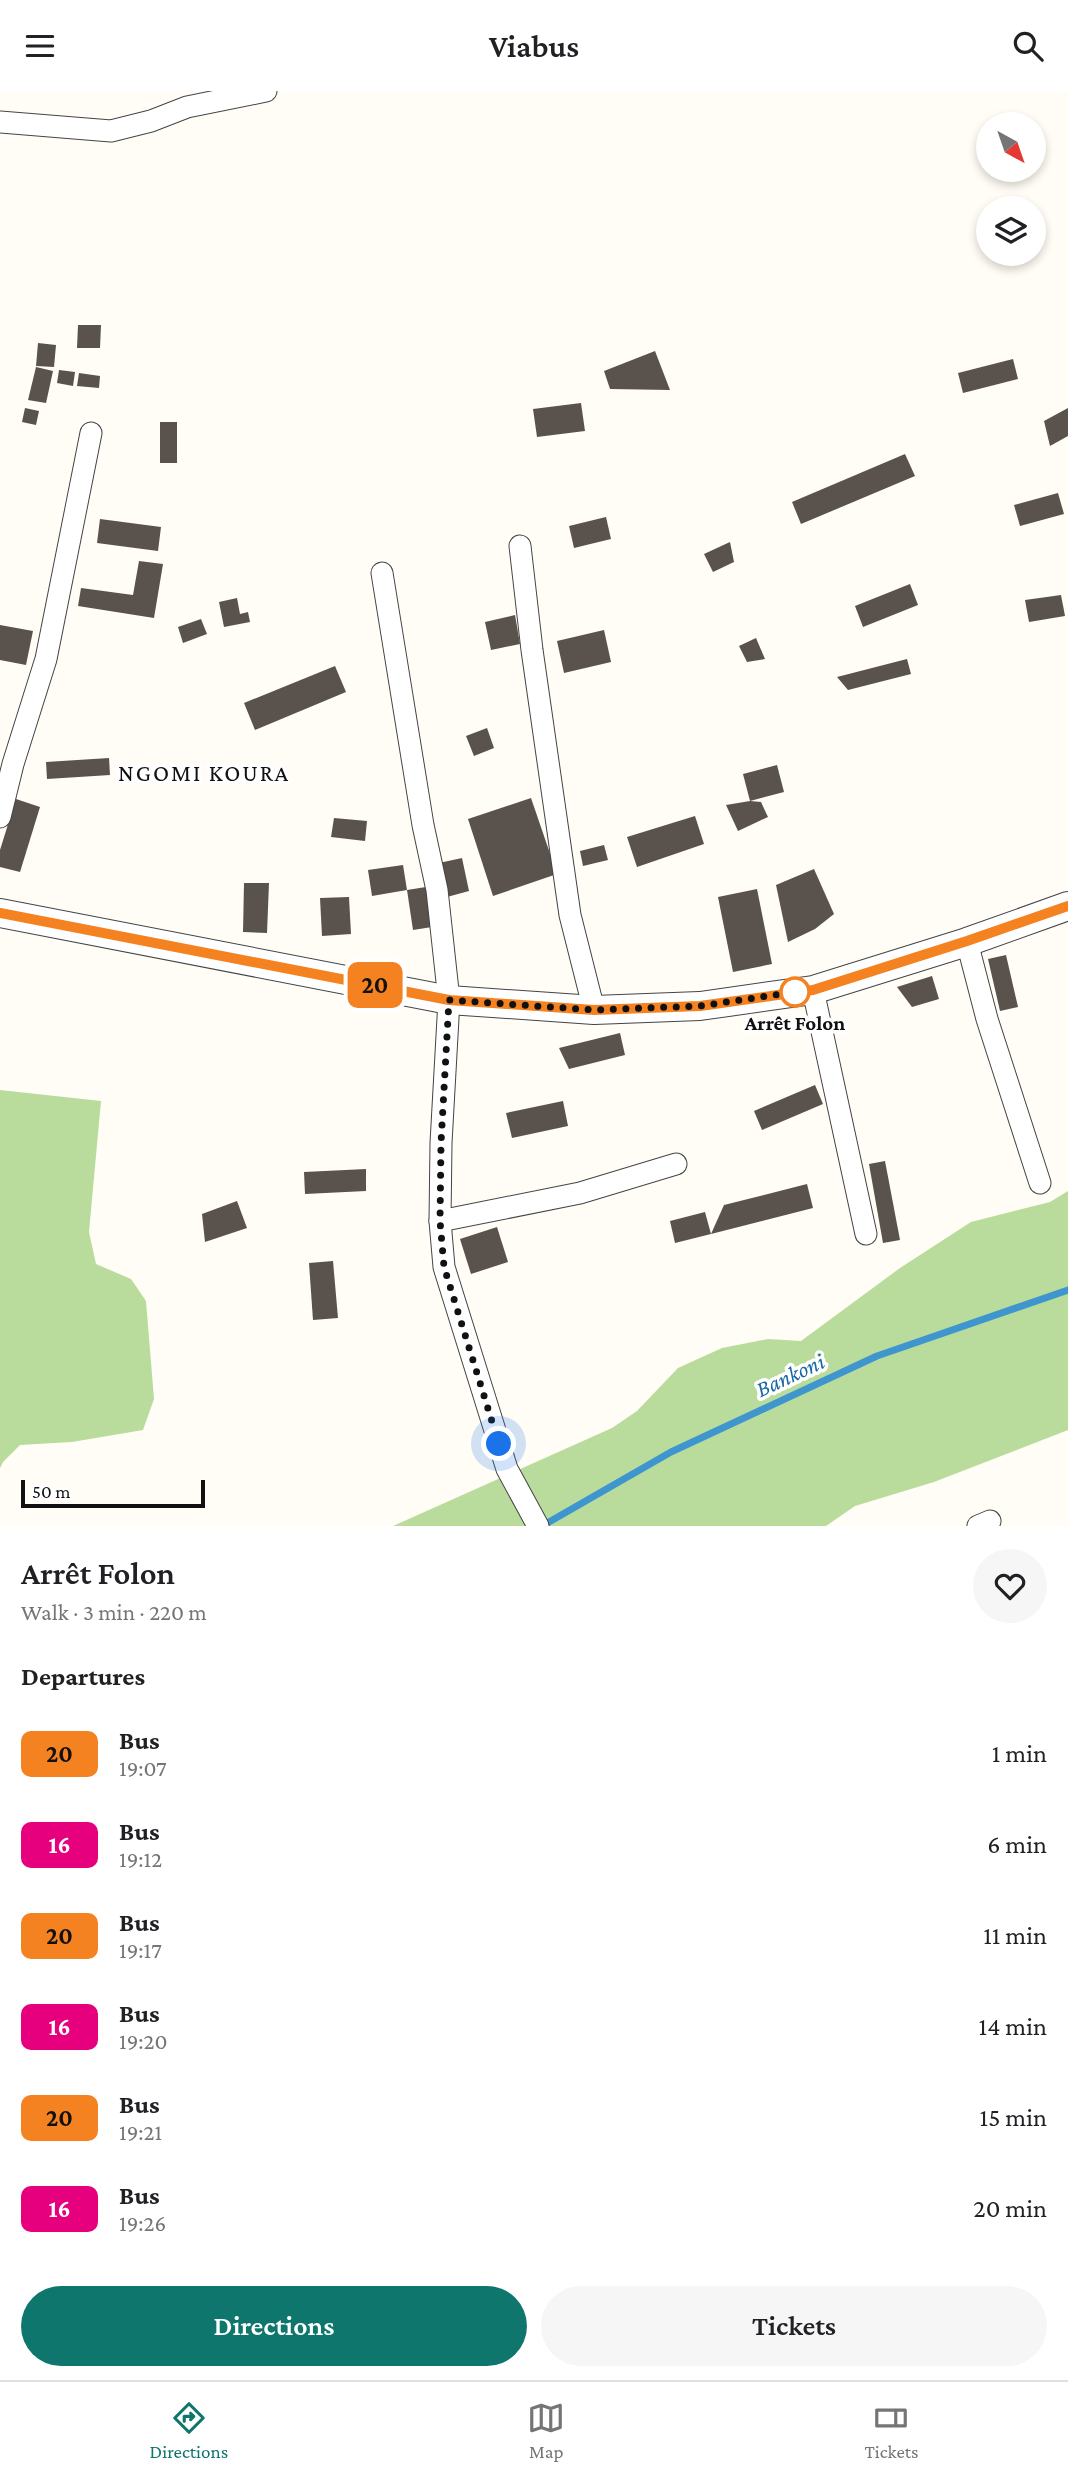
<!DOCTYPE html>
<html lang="en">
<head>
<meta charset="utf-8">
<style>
	:root { --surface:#fff; --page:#f6f6f6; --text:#202124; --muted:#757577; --line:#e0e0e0; --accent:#0f766e }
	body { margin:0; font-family:"Crimson Pro",serif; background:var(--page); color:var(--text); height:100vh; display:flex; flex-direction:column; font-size:26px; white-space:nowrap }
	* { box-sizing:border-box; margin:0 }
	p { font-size:23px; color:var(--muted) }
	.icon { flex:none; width:38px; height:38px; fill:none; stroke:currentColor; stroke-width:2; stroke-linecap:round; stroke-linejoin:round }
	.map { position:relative; height:1435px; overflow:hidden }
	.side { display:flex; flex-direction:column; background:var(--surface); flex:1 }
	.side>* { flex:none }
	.badge { padding:0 14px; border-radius:10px; font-size:24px; line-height:46px }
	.needle { width:46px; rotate:140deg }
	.controls { position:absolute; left:976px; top:21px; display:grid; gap:14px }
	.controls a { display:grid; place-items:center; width:70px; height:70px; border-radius:50%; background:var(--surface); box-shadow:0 4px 10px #0003; font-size:35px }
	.scale { position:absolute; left:21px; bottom:18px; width:184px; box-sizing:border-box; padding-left:7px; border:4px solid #111; border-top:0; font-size:19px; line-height:24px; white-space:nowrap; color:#111; -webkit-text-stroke:5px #fff; paint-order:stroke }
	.you { position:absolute; width:35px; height:35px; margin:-18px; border:5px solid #fff; border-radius:50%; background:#1a73e8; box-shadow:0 0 0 10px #1a73e833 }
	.map>.badge { position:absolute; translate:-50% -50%; box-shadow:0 0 0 4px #fff }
	h2 { padding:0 21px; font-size:26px; line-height:63px }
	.round { display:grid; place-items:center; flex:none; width:74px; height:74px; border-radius:37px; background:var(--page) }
	.summary { display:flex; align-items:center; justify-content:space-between; height:119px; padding:0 21px }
	h1 { font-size:33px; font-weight:600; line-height:52px }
	.cta { display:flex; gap:14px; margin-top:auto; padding:14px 21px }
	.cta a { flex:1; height:80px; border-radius:42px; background:var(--accent); color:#fff; font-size:28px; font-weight:600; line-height:80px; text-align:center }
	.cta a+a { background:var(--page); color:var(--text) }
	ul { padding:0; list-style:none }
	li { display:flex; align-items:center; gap:21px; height:91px; padding:0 21px }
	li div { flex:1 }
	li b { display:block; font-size:26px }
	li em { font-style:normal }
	li .badge { min-width:77px; font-weight:700; text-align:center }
	header { display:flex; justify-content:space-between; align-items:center; height:91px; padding:0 21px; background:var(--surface); font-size:32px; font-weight:600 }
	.tabs { display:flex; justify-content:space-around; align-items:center; height:98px; border-top:2px solid var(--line); background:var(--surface); font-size:19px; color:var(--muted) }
	.tabs a { display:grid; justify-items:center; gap:4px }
	.tabs .on { color:var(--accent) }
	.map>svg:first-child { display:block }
	.forest { fill:#b9dc9c }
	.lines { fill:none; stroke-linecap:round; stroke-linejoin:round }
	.stream { stroke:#3f96cf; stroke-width:7 }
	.building { fill:#5a524d }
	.minor-casing { stroke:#444; stroke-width:23 }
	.tertiary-casing { stroke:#444; stroke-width:30 }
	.minor { stroke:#fff; stroke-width:21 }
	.tertiary { stroke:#fff; stroke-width:28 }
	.line-casing { stroke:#fff; stroke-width:16 }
	.line { stroke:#f58220; stroke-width:10 }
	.walk { stroke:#111; stroke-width:7; stroke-dasharray:0 12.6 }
	.stop-dot { fill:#fff; stroke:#f58220; stroke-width:3.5 }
	.labels { text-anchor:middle; stroke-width:7; stroke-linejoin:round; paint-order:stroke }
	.stop-label { font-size:21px; font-weight:bold; fill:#111; stroke:#fff }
	.water-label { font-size:23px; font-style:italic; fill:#1768a6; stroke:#fff }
	.quarter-label { font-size:24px; letter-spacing:2px; fill:#111; stroke:#fff }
</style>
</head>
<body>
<header><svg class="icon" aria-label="menu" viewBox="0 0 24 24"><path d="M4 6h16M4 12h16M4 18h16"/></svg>Viabus<svg class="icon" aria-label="search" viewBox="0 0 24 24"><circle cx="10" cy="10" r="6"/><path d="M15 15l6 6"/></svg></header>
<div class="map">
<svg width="1068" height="1435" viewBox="0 0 1068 1435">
	<rect width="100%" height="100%" fill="#fffdf5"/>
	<!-- forest -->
	<g class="forest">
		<path d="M0 999 101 1010 89 1141 96 1173 131 1188 146 1210 154 1308 143 1339 72 1351 20 1354 3 1371 0 1377Z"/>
		<path d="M1068 1100V1339L934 1391 855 1415 826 1435H393L612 1337 637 1320 678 1277 722 1257 768 1248 801 1250 900 1177 971 1131 1050 1111Z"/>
	</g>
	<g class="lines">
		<!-- stream -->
		<path class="stream" d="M542 1435 671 1361 877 1265 1068 1199"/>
	</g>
	<!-- building -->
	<g class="building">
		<path d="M78 234H101L100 257H77Z"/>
		<path d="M38 252 56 254 54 276 36 275Z"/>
		<path d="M655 260 670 299 610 298 604 280Z"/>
		<path d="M1013 268 1018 288 963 302 958 282Z"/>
		<path d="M36 276 53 280 46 312 28 309Z"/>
		<path d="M59 279 75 281 73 295 57 292Z"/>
		<path d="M79 282 100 285 99 297 77 295Z"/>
		<path d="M581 312 585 340 537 346 533 318Z"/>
		<path d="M25 317 39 320 36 334 22 331Z"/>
		<path d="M1068 317V345L1050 355 1044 330Z"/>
		<rect x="160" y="331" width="17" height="41"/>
		<path d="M905 363 915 385 801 433 792 411Z"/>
		<path d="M1058 402 1064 423 1020 435 1014 414Z"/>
		<path d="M606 426 611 448 574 457 569 435Z"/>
		<path d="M100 428 161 436 158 460 97 452Z"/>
		<path d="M730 451 734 471 713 481 704 463Z"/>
		<path d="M139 470 163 473 154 527 78 515 81 497 133 504Z"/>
		<path d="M910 493 918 514 863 536 855 515Z"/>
		<path d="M1061 504 1065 525 1029 531 1025 509Z"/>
		<path d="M237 507 240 523 248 521 250 531 224 536 219 511Z"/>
		<path d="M515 524 520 553 491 559 485 531Z"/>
		<path d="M201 528 207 543 183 552 178 536Z"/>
		<path d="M0 534 33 540 26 574 0 569Z"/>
		<path d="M604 539 611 571 564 582 557 550Z"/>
		<path d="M756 547 765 568 747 571 739 555Z"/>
		<path d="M907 568 911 583 848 599 837 586Z"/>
		<path d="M335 575 346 601 255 639 244 612Z"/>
		<path d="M487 637 494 657 474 665 466 645Z"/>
		<path d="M109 667 110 684 47 688 46 671Z"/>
		<path d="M777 674 784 701 750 710 743 683Z"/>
		<path d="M531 707 557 783 493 805 468 728Z"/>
		<path d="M16 708 40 716 20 781 0 776V759Z"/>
		<path d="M750 710 761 711 768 726 738 740 726 714Z"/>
		<path d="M695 725 704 753 637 776 627 746Z"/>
		<path d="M334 727 367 730 365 750 331 746Z"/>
		<path d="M604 754 608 769 583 775 580 760Z"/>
		<path d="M462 767 469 800 447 806 439 772Z"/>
		<path d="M403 774 407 799 372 805 368 779Z"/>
		<path d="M814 778 834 823 815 838 788 851 776 794Z"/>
		<path d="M244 792H269L267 842 243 841Z"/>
		<path d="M426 796 432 836 413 839 407 799Z"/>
		<path d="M757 798 772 873 733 881 718 806Z"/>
		<path d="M349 806 351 843 322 845 320 807Z"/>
		<path d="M1006 864 1018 916 1000 920 988 868Z"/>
		<path d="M932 885 939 908 912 916 897 896Z"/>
		<path d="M620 942 625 964 569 978 559 957Z"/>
		<path d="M815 994 823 1013 762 1039 754 1020Z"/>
		<path d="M563 1010 568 1035 512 1047 506 1022Z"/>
		<path d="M885 1070 900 1149 883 1152 869 1073Z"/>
		<path d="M366 1078V1100L305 1103 304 1081Z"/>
		<path d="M807 1093 813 1117 711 1143 724 1114Z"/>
		<path d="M237 1110 247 1137 205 1151 202 1123Z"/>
		<path d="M705 1121 711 1143 675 1152 670 1130Z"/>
		<path d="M497 1136 508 1171 471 1183 460 1148Z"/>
		<path d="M333 1170 338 1227 313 1229 309 1172Z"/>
	</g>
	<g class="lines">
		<defs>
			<g id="minor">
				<path d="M0 31 111 40 151 30 187 16 266 0"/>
				<path d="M520 455 532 559 570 824 594 919"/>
				<path d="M382 482 423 734 437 799 449 909 441 1052 440 1130 444 1176 507 1378 538 1435"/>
				<path d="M0 726 13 673 46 568 91 342"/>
				<path d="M967 851 987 928 1040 1092"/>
				<path d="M813 899 866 1143"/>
				<path d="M440 1130 580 1102 676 1073"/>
				<path d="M978 1435 990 1430"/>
			</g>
			<path id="tertiary" d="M0 822 449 909 594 919 700 915 813 899 967 851 1068 815"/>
		</defs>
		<!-- minor casing -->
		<use href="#minor" class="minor-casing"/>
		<!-- tertiary casing -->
		<use href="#tertiary" class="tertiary-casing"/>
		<!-- minor -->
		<use href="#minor" class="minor"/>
		<!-- tertiary -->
		<use href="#tertiary" class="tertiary"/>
	</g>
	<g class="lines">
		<defs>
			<path id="line" d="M0 822 449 909 594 919 700 915 813 899 967 850 1068 815"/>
		</defs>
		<!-- line casing -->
		<use href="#line" class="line-casing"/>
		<!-- line -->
		<use href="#line" class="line"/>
		<!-- walk -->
		<path class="walk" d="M499 1353 444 1176 440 1130 441 1052 449 909 594 919 700 915 795 901"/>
	</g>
	<!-- markers -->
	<circle class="stop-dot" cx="795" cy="901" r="14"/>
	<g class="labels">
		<!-- stop labels -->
		<g class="stop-label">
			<text x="795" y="939">Arrêt Folon</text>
		</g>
		<!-- water labels -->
		<g class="water-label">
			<text transform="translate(790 1284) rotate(-25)" y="8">Bankoni</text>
		</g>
		<!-- quarter labels -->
		<g class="quarter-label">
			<text x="204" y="690">NGOMI KOURA</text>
		</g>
	</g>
</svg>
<div class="controls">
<a><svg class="needle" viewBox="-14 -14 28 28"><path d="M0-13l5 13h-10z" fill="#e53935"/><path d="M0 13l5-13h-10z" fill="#757577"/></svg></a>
<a><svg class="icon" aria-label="layers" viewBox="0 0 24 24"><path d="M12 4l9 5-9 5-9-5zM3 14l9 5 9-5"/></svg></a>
</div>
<div class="scale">50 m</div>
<div class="you" style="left:499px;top:1353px"></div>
<b class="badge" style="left:375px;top:894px;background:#f58220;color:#111">20</b>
</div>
<section class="side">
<div class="summary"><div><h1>Arrêt Folon</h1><p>Walk · 3 min · 220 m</p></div><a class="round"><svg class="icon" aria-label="heart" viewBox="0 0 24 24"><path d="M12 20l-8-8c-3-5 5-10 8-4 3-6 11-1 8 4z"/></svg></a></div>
<h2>Departures</h2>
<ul>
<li><span class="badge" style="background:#f58220;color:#111">20</span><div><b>Bus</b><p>19:07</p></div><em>1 min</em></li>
<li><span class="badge" style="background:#e6007e;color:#fff">16</span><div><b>Bus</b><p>19:12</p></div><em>6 min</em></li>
<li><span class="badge" style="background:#f58220;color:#111">20</span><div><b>Bus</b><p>19:17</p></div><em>11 min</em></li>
<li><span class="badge" style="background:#e6007e;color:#fff">16</span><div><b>Bus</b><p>19:20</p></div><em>14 min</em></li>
<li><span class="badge" style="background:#f58220;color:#111">20</span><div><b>Bus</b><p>19:21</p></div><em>15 min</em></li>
<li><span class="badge" style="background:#e6007e;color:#fff">16</span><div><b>Bus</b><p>19:26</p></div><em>20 min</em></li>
</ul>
<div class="cta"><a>Directions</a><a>Tickets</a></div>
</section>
<nav class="tabs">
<a class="on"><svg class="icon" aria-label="directions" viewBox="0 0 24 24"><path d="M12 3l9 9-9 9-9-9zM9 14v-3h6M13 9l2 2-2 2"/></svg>Directions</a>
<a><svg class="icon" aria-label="map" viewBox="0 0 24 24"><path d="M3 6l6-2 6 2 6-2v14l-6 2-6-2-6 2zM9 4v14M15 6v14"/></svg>Map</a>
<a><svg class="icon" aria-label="tickets" viewBox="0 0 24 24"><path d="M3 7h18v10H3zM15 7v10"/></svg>Tickets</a>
</nav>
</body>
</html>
